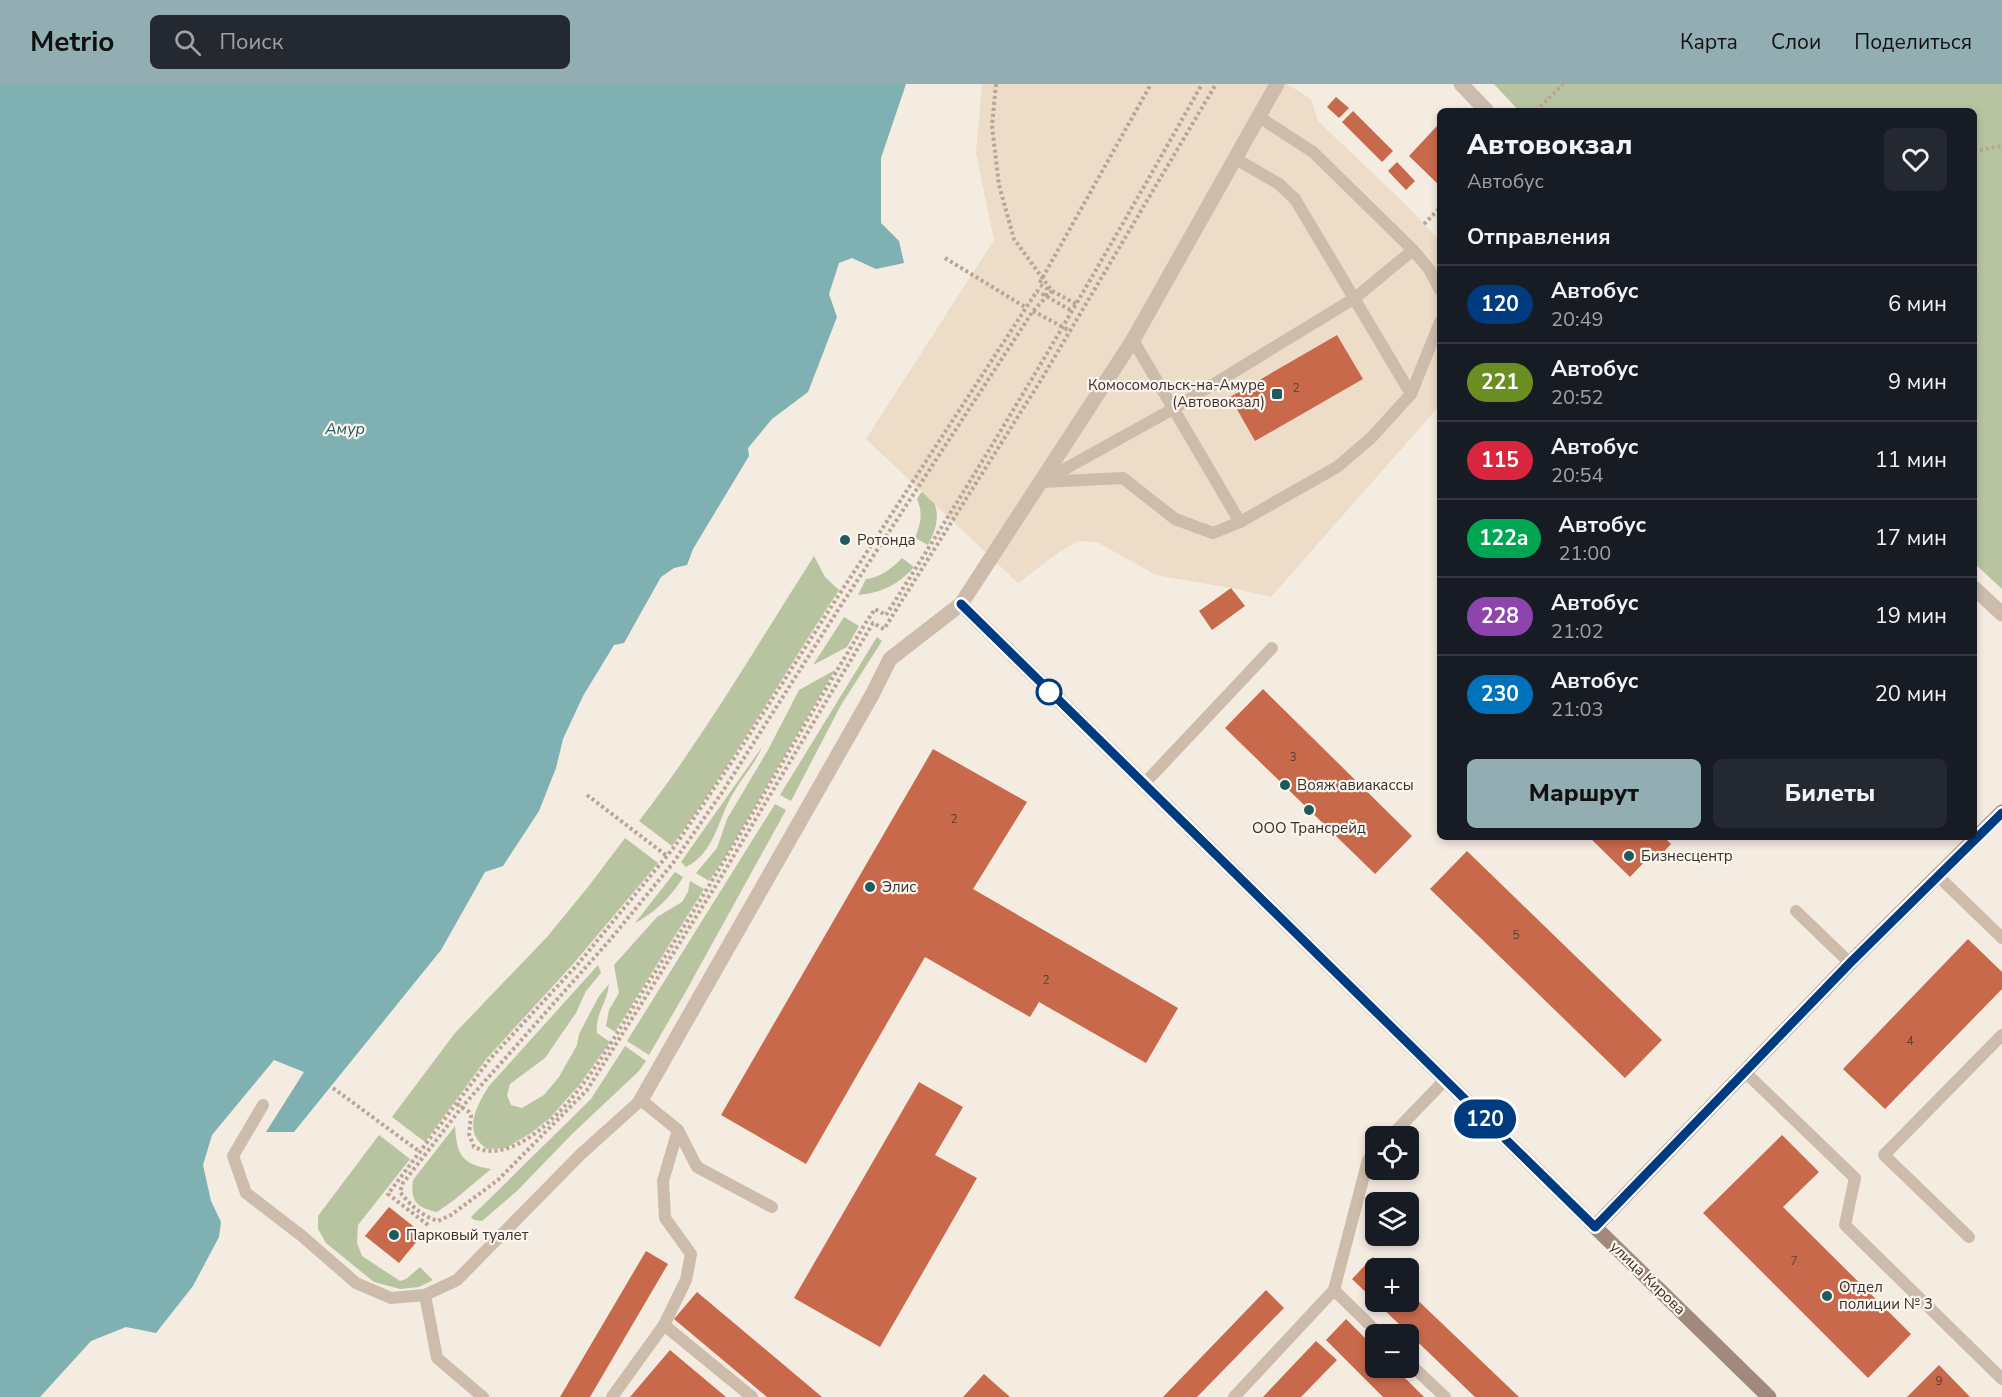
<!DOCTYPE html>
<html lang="ru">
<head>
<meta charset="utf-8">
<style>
	:root { --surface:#171b24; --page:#242831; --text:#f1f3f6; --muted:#9ea1a6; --line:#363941; --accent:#92aeb2 }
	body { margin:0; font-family:"Nunito Sans",sans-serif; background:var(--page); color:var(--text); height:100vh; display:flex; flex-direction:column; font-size:22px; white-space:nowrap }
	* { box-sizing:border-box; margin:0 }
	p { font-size:20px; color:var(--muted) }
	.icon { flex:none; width:33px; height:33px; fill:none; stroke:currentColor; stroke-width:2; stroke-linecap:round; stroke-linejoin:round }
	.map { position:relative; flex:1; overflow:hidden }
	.panel { position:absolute; left:1437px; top:24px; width:540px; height:732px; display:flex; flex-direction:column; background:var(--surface); border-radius:9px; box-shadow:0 3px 9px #0003 }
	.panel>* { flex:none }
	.badge { padding:0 12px; border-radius:20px; font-size:21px; line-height:39px }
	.controls { position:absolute; left:1365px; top:1042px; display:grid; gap:12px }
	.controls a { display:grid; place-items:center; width:54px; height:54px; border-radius:9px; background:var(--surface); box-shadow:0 3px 9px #0003; font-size:30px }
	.map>.badge { position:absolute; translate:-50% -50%; box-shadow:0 0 0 3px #fff }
	h2 { padding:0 30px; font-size:22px; line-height:54px }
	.round { display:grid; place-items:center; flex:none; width:63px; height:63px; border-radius:9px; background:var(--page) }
	.headline { display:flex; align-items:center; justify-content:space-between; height:102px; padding:0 30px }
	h1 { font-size:28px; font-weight:800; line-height:45px }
	.cta { display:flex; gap:12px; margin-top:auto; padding:12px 30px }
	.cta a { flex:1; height:69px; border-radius:9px; background:var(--accent); color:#111; font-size:24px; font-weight:800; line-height:69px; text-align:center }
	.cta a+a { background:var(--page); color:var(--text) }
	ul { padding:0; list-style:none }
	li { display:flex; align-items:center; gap:18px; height:78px; padding:0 30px; border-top:2px solid var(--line) }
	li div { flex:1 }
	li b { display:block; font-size:22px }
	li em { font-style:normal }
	li .badge { min-width:66px; font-weight:700; text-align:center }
	header { display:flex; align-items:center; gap:36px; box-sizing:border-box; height:84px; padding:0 30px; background:var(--accent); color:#111 }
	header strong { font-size:28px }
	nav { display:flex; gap:33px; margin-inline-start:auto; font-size:21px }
	.search { width:420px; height:54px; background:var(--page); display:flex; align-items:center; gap:15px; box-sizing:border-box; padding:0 21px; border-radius:9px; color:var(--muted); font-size:22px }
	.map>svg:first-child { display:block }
	.green { fill:#b8c4a0 }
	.plaza { fill:#ecdcc8; fill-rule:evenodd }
	.water { fill:#7fb0b2 }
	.building { fill:#c8694b }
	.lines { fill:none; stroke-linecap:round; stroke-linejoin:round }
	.path { stroke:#b9a596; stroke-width:4; stroke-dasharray:3 3; stroke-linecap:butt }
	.lane { stroke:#cdbbac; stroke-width:12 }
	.street { stroke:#cdbbac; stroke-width:15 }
	.secondary { stroke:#a18a7d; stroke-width:15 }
	.line-casing { stroke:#fff; stroke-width:14 }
	.line { stroke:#003b80; stroke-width:9 }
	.poi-dot { fill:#1f5a5e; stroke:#fbf5ee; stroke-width:2 }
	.stop-dot { fill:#fff; stroke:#003b80; stroke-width:3 }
	.labels { text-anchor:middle; stroke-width:4.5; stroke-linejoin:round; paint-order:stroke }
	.number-label { font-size:12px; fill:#5e3e33 }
	.poi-label { font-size:15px; fill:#3b302b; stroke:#fbf5ee; text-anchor:start }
	.street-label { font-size:15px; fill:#3b302b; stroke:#fbf5ee }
	.water-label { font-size:16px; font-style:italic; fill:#1f5a5e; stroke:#fbf5ee }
</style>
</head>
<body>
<header>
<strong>Metrio</strong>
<div class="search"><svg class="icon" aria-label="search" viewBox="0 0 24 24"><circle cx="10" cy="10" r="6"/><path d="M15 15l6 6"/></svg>Поиск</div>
<nav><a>Карта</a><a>Слои</a><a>Поделиться</a></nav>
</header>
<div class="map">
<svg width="2002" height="1313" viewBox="0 0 2002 1313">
	<rect width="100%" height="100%" fill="#f4ebe1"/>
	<!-- green -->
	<g class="green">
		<path d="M1494 0H2002V505L1974 479V27H1519Z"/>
		<path d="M926 401C939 424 941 436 928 461L915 454C921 439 923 429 917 415Z"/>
		<path d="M814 472 825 493 839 506C783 591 732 680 672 762L639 737C704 653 757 561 814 472Z"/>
		<path d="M902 474 914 483C898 501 881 509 858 511L866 495C879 494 893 484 902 474Z"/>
		<path d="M844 533 859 542 847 563 813 581Z"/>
		<path d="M877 553 882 557 841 621 791 717 780 711Z"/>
		<path d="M835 586 727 770 709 797 696 789 717 764 727 735 768 666 799 606Z"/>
		<path d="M762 663C755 680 743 692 734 708 718 733 716 768 686 783L681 778Z"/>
		<path d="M775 720 786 726 685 909 649 971 627 957Z"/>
		<path d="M625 754 658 779 574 879 487 974 425 1058 392 1033 455 949 547 853 588 803Z"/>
		<path d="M675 788 683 793C673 811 653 830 635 839Z"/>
		<path d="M690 797 704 805 615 948 606 942 609 926 619 909 614 881 657 833 682 818 688 808Z"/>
		<path d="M598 881 601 889 586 907 576 929 545 974 510 1000 507 1011 511 1021 522 1024 544 1011 559 993 577 961 579 950 599 912 609 900C607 920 595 929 597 949L610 958 580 1000 550 1034 531 1049 506 1064 487 1065C462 1048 476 1023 489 1002Z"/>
		<path d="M625 962 646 977 639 987 572 1050 517 1107 482 1137 474 1136 471 1133 591 1015Z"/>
		<path d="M455 1042C457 1071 461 1080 491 1085L454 1116 437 1128C417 1124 410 1117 413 1096Z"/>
		<path d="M379 1051 410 1075 358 1141 357 1159 362 1172 400 1197 406 1195 420 1183 433 1196 419 1203 400 1205 374 1198 326 1159 318 1145V1132Z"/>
	</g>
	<!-- plaza -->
	<path class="plaza" d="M982 0H1287L1311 15 1318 37 1405 120 1440 157V321L1271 513 1231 504 1156 491 1097 458 1078 457 1059 468 1018 499 866 355 994 156 976 69ZM1336 251 1362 295 1255 357 1230 313Z"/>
	<!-- water -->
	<path class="water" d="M0 0H906L881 74V139L899 157 904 179 876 185 852 174 839 179 829 210 837 233 808 308 772 335 748 364 749 372 693 465 687 481 674 484 661 493 624 559 614 561 583 612 563 655 556 684 539 727 503 782 485 788 441 866 294 1048H266L304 988 274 976 212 1051 203 1081 211 1117 221 1138 219 1153 193 1202 156 1249 126 1243 91 1257 40 1313H0Z"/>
	<!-- building -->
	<g class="building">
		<path d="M1336 13 1349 24 1339 34 1327 23Z"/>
		<path d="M1353 27 1393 67 1382 78 1342 38Z"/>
		<path d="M1437 42 1440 45V102L1409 72Z"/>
		<path d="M1397 78 1415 97 1406 106 1388 87Z"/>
		<path d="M1337 251 1363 295 1255 357 1230 313Z"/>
		<path d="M1231 504 1245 522 1212 546 1199 527Z"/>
		<path d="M1263 605 1412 752 1375 790 1225 644Z"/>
		<path d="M933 665 1027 718 973 805 1178 924 1146 979 1039 918 1030 933 925 873 806 1080 721 1031Z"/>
		<path d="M1589 753H1669L1666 755 1671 760 1657 775 1652 770 1630 793Z"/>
		<path d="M1467 767 1662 956 1625 994 1430 805Z"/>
		<path d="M1968 855 2002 888V905L1885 1025 1843 985Z"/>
		<path d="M919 998 963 1023 935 1071 977 1094 880 1263 794 1214Z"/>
		<path d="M1782 1051 1819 1088 1783 1123 1911 1250 1868 1294 1703 1129Z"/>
		<path d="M389 1123 423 1150 399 1179 365 1152Z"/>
		<path d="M646 1167 668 1180 590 1313H560Z"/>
		<path d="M1373 1173 1386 1185H1376V1218L1352 1195Z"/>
		<path d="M1266 1206 1284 1224 1197 1313H1163Z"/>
		<path d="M1408 1207 1519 1313H1475L1376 1218H1408Z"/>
		<path d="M697 1208 822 1313H767L674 1235Z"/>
		<path d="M1346 1235 1376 1265V1284H1395L1424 1313H1383L1326 1256Z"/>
		<path d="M1316 1257 1337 1276 1301 1313H1263Z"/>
		<path d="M670 1266 726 1313H630Z"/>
		<path d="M1939 1281 1970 1313H1907Z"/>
		<path d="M984 1290 1010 1313H963Z"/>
	</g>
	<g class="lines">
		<!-- path -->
		<g class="path">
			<path d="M996 0 992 42 999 101 1014 155 1052 207 1033 227 838 526 723 707 673 779 609 857 462 1023 403 1099 400 1108C410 1121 422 1132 438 1137L451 1131 498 1096 587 1006 718 798 873 539 884 545 1041 296 1216 0"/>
			<path d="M1536 27 1563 0"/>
			<path d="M1974 67 2002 62"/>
			<path d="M1424 140 1440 124"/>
			<path d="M945 174 1025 223"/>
			<path d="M1052 207 1078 221"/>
			<path d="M1046 212 1047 205 1039 200 1151 0"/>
			<path d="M1033 227 1070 247"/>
			<path d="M587 711 667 772"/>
			<path d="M333 1004 420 1068"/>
			<path d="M457 1020 469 1028 471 1032 469 1050 474 1063C501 1076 532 1054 551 1036 590 1000 620 943 648 899 724 782 792 660 865 540L875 525 886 531C997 358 1101 180 1202 0"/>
			<path d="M428 1141 388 1110 490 975 578 880 675 762 737 670 833 520 1037 207 1072 227"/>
		</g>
		<!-- lane -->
		<g class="lane">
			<path d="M1259 33 1313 68 1413 166 1429 185 1440 206"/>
			<path d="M1236 75 1279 100 1295 115 1411 310"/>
			<path d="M1133 256 1240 438"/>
			<path d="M1045 396 1173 325 1355 214 1413 166"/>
			<path d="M1042 398 1123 394 1175 435 1213 449 1240 438 1337 383 1371 354 1411 310 1440 238"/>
			<path d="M1143 701 1272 564"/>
			<path d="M1938 792 2002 854"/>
			<path d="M1796 827 1850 879"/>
			<path d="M1745 988 1855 1094 1845 1141 2002 1295"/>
			<path d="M263 1021 233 1072 246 1109 302 1152 356 1199 391 1214 425 1211 457 1196 581 1070 641 1016 678 1046 697 1083 772 1123"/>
			<path d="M1390 1053 1445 996"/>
			<path d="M1376 1068 1368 1076 1334 1206 1380 1251"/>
			<path d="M1969 1153 1884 1071 2002 951"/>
			<path d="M425 1211 437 1274 483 1313"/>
			<path d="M664 1241 752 1313"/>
			<path d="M1408 1278 1445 1313"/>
			<path d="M612 1313 664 1241 686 1196 691 1170 665 1134 663 1097 678 1046"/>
			<path d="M1234 1313 1334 1206"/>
		</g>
		<!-- street -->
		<g class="street">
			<path d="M1461 0 1487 27"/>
			<path d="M1974 504 2002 530"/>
			<path d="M961 520 1595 1143"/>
			<path d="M641 1016 872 611 890 575 961 520 1133 256 1277 0"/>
		</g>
		<!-- secondary -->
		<path class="secondary" d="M1769 1313 1595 1143 1850 879 2002 728"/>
	</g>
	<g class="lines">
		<defs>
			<path id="line" d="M961 520 1595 1143 1850 879 2002 729"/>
		</defs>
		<!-- line casing -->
		<use href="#line" class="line-casing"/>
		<!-- line -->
		<use href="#line" class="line"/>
	</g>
	<!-- markers -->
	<g class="poi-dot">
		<rect x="1271" y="304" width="12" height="12" rx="3"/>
		<circle cx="845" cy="456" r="6"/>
		<circle cx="1285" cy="701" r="6"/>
		<circle cx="1309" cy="726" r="6"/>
		<circle cx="1629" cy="772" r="6"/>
		<circle cx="870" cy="803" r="6"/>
		<circle cx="394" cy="1151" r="6"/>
		<circle cx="1827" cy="1212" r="6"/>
	</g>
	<circle class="stop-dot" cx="1049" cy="608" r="12"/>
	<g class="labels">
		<!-- number labels -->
		<g class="number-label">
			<text x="1296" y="308">2</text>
			<text x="1293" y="677">3</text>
			<text x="954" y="739">2</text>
			<text x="1516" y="855">5</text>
			<text x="1046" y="900">2</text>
			<text x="1910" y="961">4</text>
			<text x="1794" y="1181">7</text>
			<text x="1939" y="1301">9</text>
		</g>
		<!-- poi labels -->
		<g class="poi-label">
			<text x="1265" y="306" text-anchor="end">Комосомольск-на-Амуре<tspan x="1265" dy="17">(Автовокзал)</tspan></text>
			<text x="857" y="461">Ротонда</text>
			<text x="1297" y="706">Вояж авиакассы</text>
			<text x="1309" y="749" text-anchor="middle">ООО Трансрейд</text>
			<text x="1641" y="777">Бизнесцентр</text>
			<text x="882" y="808">Элис</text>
			<text x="406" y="1156">Парковый туалет</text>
			<text x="1839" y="1208">Отдел<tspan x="1839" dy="17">полиции № 3</tspan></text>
		</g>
		<!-- street labels -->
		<g class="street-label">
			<text transform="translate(1648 1194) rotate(44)" y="5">улица Кирова</text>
		</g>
		<!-- water labels -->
		<g class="water-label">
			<text x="345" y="350">Амур</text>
		</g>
	</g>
</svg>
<div class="controls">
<a><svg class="icon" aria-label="locate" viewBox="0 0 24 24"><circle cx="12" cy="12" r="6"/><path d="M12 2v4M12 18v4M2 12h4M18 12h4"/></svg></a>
<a><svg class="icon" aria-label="layers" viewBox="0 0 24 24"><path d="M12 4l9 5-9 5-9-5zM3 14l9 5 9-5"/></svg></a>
<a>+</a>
<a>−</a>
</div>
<b class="badge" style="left:1485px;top:1035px;background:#003b80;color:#fff">120</b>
<section class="panel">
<div class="headline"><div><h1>Автовокзал</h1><p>Автобус</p></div><a class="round"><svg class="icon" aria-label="heart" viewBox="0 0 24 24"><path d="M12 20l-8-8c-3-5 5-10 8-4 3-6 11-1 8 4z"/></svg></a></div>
<h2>Отправления</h2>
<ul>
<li><span class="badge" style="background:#003b80;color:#fff">120</span><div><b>Автобус</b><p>20:49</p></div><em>6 мин</em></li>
<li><span class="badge" style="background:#6b8e23;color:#fff">221</span><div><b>Автобус</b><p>20:52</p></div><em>9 мин</em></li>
<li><span class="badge" style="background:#d7263d;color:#fff">115</span><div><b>Автобус</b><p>20:54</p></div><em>11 мин</em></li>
<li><span class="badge" style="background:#00a651;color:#fff">122а</span><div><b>Автобус</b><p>21:00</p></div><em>17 мин</em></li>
<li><span class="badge" style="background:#8e44ad;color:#fff">228</span><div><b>Автобус</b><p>21:02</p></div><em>19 мин</em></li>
<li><span class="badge" style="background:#0072bc;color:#fff">230</span><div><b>Автобус</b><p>21:03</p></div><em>20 мин</em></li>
</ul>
<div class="cta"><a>Маршрут</a><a>Билеты</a></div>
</section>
</div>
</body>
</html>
